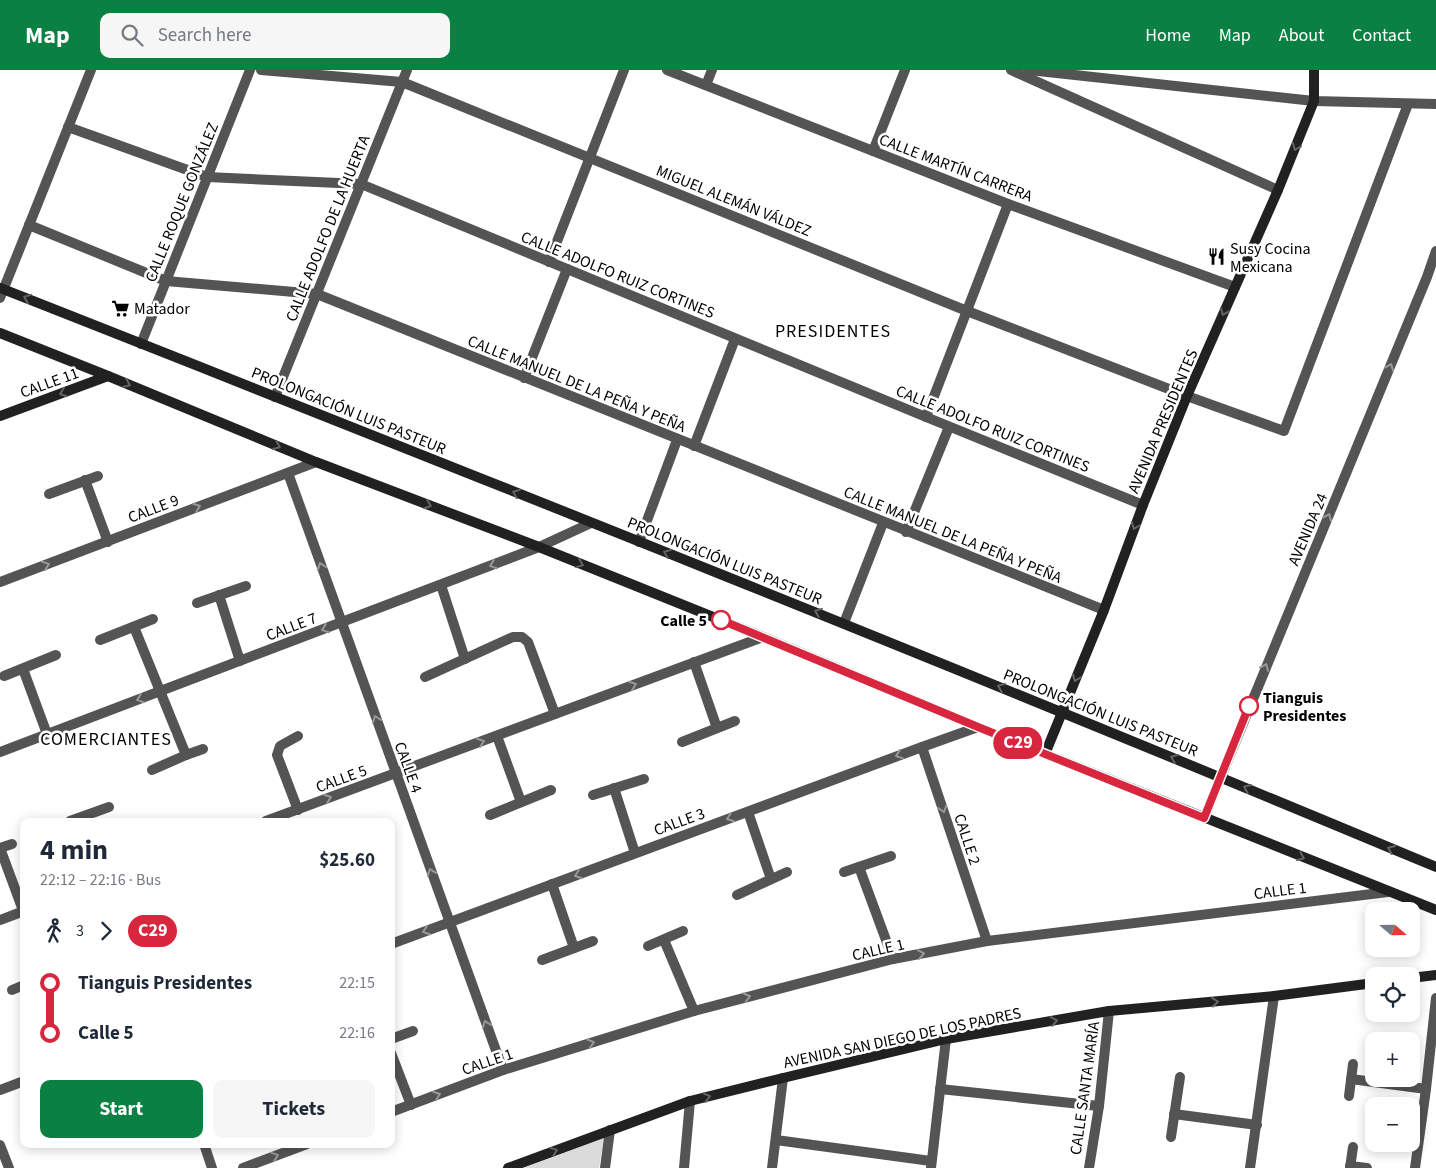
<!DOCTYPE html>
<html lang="en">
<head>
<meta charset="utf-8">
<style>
	:root { --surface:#fff; --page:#f6f6f7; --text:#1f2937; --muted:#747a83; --accent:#0b8043 }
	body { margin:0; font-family:"Source Sans 3",sans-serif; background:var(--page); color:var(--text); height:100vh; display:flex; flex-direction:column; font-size:19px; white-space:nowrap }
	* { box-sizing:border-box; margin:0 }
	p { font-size:16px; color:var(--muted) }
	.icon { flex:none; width:28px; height:28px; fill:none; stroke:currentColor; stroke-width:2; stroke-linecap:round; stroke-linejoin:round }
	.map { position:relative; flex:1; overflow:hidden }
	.side { position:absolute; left:20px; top:748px; width:375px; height:330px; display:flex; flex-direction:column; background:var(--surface); border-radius:10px; box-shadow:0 2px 12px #0003 }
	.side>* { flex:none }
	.badge { padding:0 10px; border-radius:16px; font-size:18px; line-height:32px }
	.needle { width:32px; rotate:110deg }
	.tools { position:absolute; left:1365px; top:832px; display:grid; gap:10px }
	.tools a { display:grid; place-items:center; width:55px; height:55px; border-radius:10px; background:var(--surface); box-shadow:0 2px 12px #0003; font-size:25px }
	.map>.badge { position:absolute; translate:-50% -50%; box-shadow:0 0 0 2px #fff }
	.legs { display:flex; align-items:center; gap:8px; height:55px; padding:0 20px; font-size:16px }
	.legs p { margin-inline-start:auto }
	.head { display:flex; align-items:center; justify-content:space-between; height:85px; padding:0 20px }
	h1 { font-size:28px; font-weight:700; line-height:38px }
	.cta { display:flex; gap:10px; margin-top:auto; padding:10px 20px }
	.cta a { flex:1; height:58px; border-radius:10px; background:var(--accent); color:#fff; font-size:20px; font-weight:700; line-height:58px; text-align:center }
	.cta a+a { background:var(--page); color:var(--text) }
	ul { padding:0 20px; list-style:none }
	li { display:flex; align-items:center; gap:18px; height:50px; font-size:19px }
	li i { display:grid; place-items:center; width:8px; height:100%; margin:0 6px; background:currentColor }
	li i::after { content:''; width:12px; height:12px; margin:-6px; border:4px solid; border-radius:50%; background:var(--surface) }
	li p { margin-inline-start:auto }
	li:first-child i { background:linear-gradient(#0000 50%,currentColor 0) }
	li:last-child i { background:linear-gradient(currentColor 50%,#0000 0) }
	header { display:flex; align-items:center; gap:30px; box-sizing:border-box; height:70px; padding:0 25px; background:var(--accent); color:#fff }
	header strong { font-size:24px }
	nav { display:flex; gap:28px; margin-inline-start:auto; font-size:18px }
	.search { width:350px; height:45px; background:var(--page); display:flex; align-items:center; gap:12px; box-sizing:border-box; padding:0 18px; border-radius:10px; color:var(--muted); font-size:19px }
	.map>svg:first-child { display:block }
	.green { fill:#dbdbdb }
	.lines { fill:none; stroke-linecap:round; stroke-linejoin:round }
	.street { stroke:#545454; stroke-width:10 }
	.secondary { stroke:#212121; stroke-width:10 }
	.oneway { stroke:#646464 }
	.oneway2 { stroke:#989898 }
	.line-1-casing { stroke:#fff; stroke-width:11 }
	.line-1 { stroke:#d7263d; stroke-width:8 }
	.stop-1-dot { fill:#fff; stroke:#d7263d; stroke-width:2.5 }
	.labels { text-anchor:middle; stroke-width:5; stroke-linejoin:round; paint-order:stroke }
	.street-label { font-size:16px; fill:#000; stroke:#fff }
	.poi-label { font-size:16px; fill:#000; stroke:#fff; text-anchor:start }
	.stop-label { font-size:16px; font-weight:bold; fill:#000; stroke:#fff; text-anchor:end }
	.neighbourhood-label { font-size:18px; letter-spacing:1px; fill:#000; stroke:#fff }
</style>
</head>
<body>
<header>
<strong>Map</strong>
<div class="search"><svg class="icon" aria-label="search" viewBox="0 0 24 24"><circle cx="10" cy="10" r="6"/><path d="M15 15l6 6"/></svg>Search here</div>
<nav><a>Home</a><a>Map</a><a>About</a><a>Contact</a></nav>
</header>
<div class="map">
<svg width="1436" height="1098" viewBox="0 0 1436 1098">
	<rect width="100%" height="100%" fill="#fff"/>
	<!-- green -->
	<path class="green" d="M604 1068 599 1098H524Z"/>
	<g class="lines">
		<!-- street -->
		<g class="street">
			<path d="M261 0 402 12 967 241 1187 326 1284 361 1408 34"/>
			<path d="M667 0 1008 134 1235 217"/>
			<path d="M1011 0 1278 120"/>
			<path d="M1029 0 1314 31 1436 34"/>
			<path d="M706 15 712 0"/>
			<path d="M68 57 207 107 361 114 926 347 1143 435"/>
			<path d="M873 81 905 0"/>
			<path d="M29 155 166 211 317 224 1104 540"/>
			<path d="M549 192 624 0"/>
			<path d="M0 228 91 0"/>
			<path d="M141 274 250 0"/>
			<path d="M524 308 567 199"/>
			<path d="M275 327 407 0"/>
			<path d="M926 347 1008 134"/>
			<path d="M694 376 735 269"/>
			<path d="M288 403 503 1000"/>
			<path d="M85 410 108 472"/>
			<path d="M49 424 98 406"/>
			<path d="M906 462 949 357"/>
			<path d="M639 472 677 370"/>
			<path d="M0 512 316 392"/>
			<path d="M441 515 465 589"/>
			<path d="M219 525 240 591"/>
			<path d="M197 533 246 516"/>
			<path d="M844 553 883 453"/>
			<path d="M134 557 186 685"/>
			<path d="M100 570 153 549"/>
			<path d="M694 592 717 658"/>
			<path d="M23 599 47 664"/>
			<path d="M4 606 56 585"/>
			<path d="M425 607 513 567H522L528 572 555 644"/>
			<path d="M497 666 521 732"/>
			<path d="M682 672 735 651"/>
			<path d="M922 677 987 871"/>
			<path d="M0 682 539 477 591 453"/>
			<path d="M152 700 186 685 203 679"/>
			<path d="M614 718 635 783"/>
			<path d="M593 725 644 709"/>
			<path d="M298 740 277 685 280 676 298 666"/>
			<path d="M748 742 771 809"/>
			<path d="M490 745 551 720"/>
			<path d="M1204 748 1427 207 1436 181"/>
			<path d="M70 751 109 737"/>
			<path d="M266 751 763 567"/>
			<path d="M0 778 24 843"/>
			<path d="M0 778 12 774"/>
			<path d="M859 797 893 889"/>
			<path d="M844 802 891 786"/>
			<path d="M552 814 574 878"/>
			<path d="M737 825 787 802"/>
			<path d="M0 850 24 841"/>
			<path d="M664 870 694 941"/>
			<path d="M391 874 922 677 978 657"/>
			<path d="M648 876 683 861"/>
			<path d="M542 890 593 871"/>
			<path d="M12 920 24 915"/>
			<path d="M391 969 413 961"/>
			<path d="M391 983 411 1035"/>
			<path d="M1351 1009 1426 1019"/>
			<path d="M940 1019 1099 1036"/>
			<path d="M0 1020 24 1011"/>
			<path d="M1349 1026 1353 994"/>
			<path d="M391 1042 503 1000 694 941 893 889 987 871 1388 822"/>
			<path d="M1174 1044 1257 1055"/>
			<path d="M1171 1067 1180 1007"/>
			<path d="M776 1070 931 1091"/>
			<path d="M204 1074 212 1098"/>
			<path d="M0 1075 9 1098"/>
			<path d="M1350 1096 1367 1098"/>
			<path d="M243 1098 307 1074"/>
			<path d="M605 1098 610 1060"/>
			<path d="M684 1098 690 1031"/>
			<path d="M772 1098 783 1008"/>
			<path d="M931 1098 946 969"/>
			<path d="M1089 1098 1099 1036 1109 941"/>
			<path d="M1250 1098 1274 926"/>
			<path d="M1350 1098 1353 1077"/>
			<path d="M1415 1098 1426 1019 1436 928"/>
		</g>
		<!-- secondary -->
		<g class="secondary">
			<path d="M0 218C480 407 960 598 1436 797"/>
			<path d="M0 263 108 306 316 392 539 477 763 567 978 657 1436 840"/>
			<path d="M0 346 108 306"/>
			<path d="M1045 684 1104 540 1143 435 1187 326 1278 120 1314 31V0"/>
			<path d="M1411 908 1436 905"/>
			<path d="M508 1098 690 1031 783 1008 946 969 1109 941 1274 926 1374 913"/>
		</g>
	</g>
	<!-- one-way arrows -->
	<defs><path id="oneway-chevron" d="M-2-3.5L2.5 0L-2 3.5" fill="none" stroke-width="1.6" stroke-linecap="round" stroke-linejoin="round" transform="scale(1.25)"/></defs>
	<g class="oneway">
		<use href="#oneway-chevron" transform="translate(1296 77) rotate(112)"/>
		<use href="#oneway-chevron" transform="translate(27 228) rotate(-158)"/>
		<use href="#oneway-chevron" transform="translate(1224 242) rotate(113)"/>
		<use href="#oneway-chevron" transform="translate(127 314) rotate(23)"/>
		<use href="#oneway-chevron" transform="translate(63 323) rotate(160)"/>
		<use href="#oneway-chevron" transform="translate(277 376) rotate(23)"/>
		<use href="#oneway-chevron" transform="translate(516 423) rotate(-158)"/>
		<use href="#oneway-chevron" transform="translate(428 435) rotate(21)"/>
		<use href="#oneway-chevron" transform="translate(1135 456) rotate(111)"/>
		<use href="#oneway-chevron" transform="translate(667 483) rotate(-158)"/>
		<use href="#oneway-chevron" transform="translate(580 494) rotate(22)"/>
		<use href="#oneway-chevron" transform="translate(818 542) rotate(-158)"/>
		<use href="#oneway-chevron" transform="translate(1076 608) rotate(112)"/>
		<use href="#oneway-chevron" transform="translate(1001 617) rotate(-158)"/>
		<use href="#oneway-chevron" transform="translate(1174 688) rotate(-158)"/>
		<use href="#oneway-chevron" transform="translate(1247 718) rotate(-157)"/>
		<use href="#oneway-chevron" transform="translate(1391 779) rotate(-157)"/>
		<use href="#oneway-chevron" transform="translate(1301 787) rotate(22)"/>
		<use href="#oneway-chevron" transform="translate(1215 932) rotate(-5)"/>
		<use href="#oneway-chevron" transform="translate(1054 951) rotate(-10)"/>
		<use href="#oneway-chevron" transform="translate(707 1027) rotate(-14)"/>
		<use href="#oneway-chevron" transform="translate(554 1081) rotate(-21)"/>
	</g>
	<g class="oneway2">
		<use href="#oneway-chevron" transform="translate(1390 297) rotate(-67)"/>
		<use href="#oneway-chevron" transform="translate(197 437) rotate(-21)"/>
		<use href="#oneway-chevron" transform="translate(1328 447) rotate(-67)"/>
		<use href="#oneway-chevron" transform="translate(46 495) rotate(-21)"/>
		<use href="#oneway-chevron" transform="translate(493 495) rotate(159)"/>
		<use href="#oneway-chevron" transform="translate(321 496) rotate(-110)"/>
		<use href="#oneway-chevron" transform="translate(325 559) rotate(159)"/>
		<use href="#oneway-chevron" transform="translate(1265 597) rotate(-67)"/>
		<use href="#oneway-chevron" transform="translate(633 615) rotate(-20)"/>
		<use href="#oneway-chevron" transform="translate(140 629) rotate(159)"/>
		<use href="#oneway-chevron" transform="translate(376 649) rotate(-110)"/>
		<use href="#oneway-chevron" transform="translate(481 672) rotate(-20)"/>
		<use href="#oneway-chevron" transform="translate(899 685) rotate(159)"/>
		<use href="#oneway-chevron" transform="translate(328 728) rotate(-20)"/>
		<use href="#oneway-chevron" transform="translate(943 739) rotate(72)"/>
		<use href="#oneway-chevron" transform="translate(730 748) rotate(160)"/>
		<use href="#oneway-chevron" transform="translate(431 802) rotate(-110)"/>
		<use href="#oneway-chevron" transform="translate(578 805) rotate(160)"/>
		<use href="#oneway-chevron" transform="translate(426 861) rotate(160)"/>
		<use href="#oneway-chevron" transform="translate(921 884) rotate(-11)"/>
		<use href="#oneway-chevron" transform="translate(747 927) rotate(-14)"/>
		<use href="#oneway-chevron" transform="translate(486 954) rotate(-110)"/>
		<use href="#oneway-chevron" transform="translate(591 973) rotate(-17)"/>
		<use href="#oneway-chevron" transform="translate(437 1025) rotate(-20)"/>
		<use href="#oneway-chevron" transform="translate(275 1086) rotate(-21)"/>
	</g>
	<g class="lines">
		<defs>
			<path id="line-1" d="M721 550 978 657 1204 748 1249 636"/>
		</defs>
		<!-- line-1 casing -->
		<use href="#line-1" class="line-1-casing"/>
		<!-- line-1 -->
		<use href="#line-1" class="line-1"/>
	</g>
	<!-- icons -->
	<defs>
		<symbol id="restaurant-bare" viewBox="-9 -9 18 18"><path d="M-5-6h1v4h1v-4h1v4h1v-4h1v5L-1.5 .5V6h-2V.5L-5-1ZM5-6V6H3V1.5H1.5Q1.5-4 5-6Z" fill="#000" stroke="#fff" stroke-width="2.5" paint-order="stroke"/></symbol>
		<symbol id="supermarket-bare" viewBox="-9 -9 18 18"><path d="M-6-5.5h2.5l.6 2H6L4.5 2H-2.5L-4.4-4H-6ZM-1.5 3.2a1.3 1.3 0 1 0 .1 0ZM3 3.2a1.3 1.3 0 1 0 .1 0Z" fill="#000" stroke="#fff" stroke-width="2.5" paint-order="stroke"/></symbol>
	</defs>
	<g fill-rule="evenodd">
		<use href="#restaurant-bare" x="1204" y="174" width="25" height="25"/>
		<use href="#supermarket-bare" x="108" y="226" width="25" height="25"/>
	</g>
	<!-- markers -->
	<g class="stop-1-dot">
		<circle cx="721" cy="550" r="9"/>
		<circle cx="1249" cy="636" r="9"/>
	</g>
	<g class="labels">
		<!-- street labels -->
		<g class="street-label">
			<text transform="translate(956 97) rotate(21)" y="6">CALLE MARTÍN CARRERA</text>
			<text transform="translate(734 130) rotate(22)" y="6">MIGUEL ALEMÁN VÁLDEZ</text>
			<text transform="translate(181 132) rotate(-68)" y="6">CALLE ROQUE GONZÁLEZ</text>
			<text transform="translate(327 158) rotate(-68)" y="6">CALLE ADOLFO DE LA HUERTA</text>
			<text transform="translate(618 204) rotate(22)" y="6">CALLE ADOLFO RUIZ CORTINES</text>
			<text transform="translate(49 312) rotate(-20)" y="6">CALLE 11</text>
			<text transform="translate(577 313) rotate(22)" y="6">CALLE MANUEL DE LA PEÑA Y PEÑA</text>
			<text transform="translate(349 340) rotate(22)" y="6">PROLONGACIÓN LUIS PASTEUR</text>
			<text transform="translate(1162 351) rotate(-67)" y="6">AVENIDA PRESIDENTES</text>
			<text transform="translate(993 358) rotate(22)" y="6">CALLE ADOLFO RUIZ CORTINES</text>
			<text transform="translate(153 438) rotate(-21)" y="6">CALLE 9</text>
			<text transform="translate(1307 459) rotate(-67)" y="6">AVENIDA 24</text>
			<text transform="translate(953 464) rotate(22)" y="6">CALLE MANUEL DE LA PEÑA Y PEÑA</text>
			<text transform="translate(725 490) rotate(22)" y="6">PROLONGACIÓN LUIS PASTEUR</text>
			<text transform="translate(291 556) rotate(-21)" y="6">CALLE 7</text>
			<text transform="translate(1101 642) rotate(22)" y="6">PROLONGACIÓN LUIS PASTEUR</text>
			<text transform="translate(409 697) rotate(70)" y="6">CALLE 4</text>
			<text transform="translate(341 708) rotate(-20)" y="6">CALLE 5</text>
			<text transform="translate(679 751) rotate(-20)" y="6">CALLE 3</text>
			<text transform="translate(968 769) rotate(72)" y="6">CALLE 2</text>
			<text transform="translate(1280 820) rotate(-7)" y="6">CALLE 1</text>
			<text transform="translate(878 879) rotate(-13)" y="6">CALLE 1</text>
			<text transform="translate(902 967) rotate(-12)" y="6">AVENIDA SAN DIEGO DE LOS PADRES</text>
			<text transform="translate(487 991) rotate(-19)" y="6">CALLE 1</text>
			<text transform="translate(1084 1018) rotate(-82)" y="6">CALLE SANTA MARÍA</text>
		</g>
		<!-- poi labels -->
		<g class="poi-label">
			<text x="1230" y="184">Susy Cocina<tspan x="1230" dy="18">Mexicana</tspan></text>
			<text x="134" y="244">Matador</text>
		</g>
		<!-- stop labels -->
		<g class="stop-label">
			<text x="707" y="556">Calle 5</text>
			<text x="1263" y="633" text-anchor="start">Tianguis<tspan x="1263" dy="18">Presidentes</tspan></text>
		</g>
		<!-- neighbourhood labels -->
		<g class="neighbourhood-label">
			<text x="833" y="267">PRESIDENTES</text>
			<text x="106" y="675">COMERCIANTES</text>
		</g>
	</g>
</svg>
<div class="tools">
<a><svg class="needle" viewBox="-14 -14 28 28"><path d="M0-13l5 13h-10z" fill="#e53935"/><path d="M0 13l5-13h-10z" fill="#747a83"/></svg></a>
<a><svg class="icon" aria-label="locate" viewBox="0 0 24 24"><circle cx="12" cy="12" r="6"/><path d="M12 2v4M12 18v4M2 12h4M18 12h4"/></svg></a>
<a>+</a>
<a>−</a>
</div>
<b class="badge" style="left:1018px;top:673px;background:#d7263d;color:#fff">C29</b>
<section class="side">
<div class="head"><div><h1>4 min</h1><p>22:12 – 22:16 · Bus</p></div><b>$25.60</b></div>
<div class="legs"><svg class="icon" aria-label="walk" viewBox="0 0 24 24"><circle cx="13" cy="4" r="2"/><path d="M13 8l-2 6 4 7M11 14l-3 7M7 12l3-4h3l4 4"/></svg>3<svg class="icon" aria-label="forward" viewBox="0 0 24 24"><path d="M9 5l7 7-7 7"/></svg><b class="badge" style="background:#d7263d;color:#fff">C29</b></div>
<ul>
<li><i style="color:#d7263d"></i><b>Tianguis Presidentes</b><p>22:15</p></li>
<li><i style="color:#d7263d"></i><b>Calle 5</b><p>22:16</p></li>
</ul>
<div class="cta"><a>Start</a><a>Tickets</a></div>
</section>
</div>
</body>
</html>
